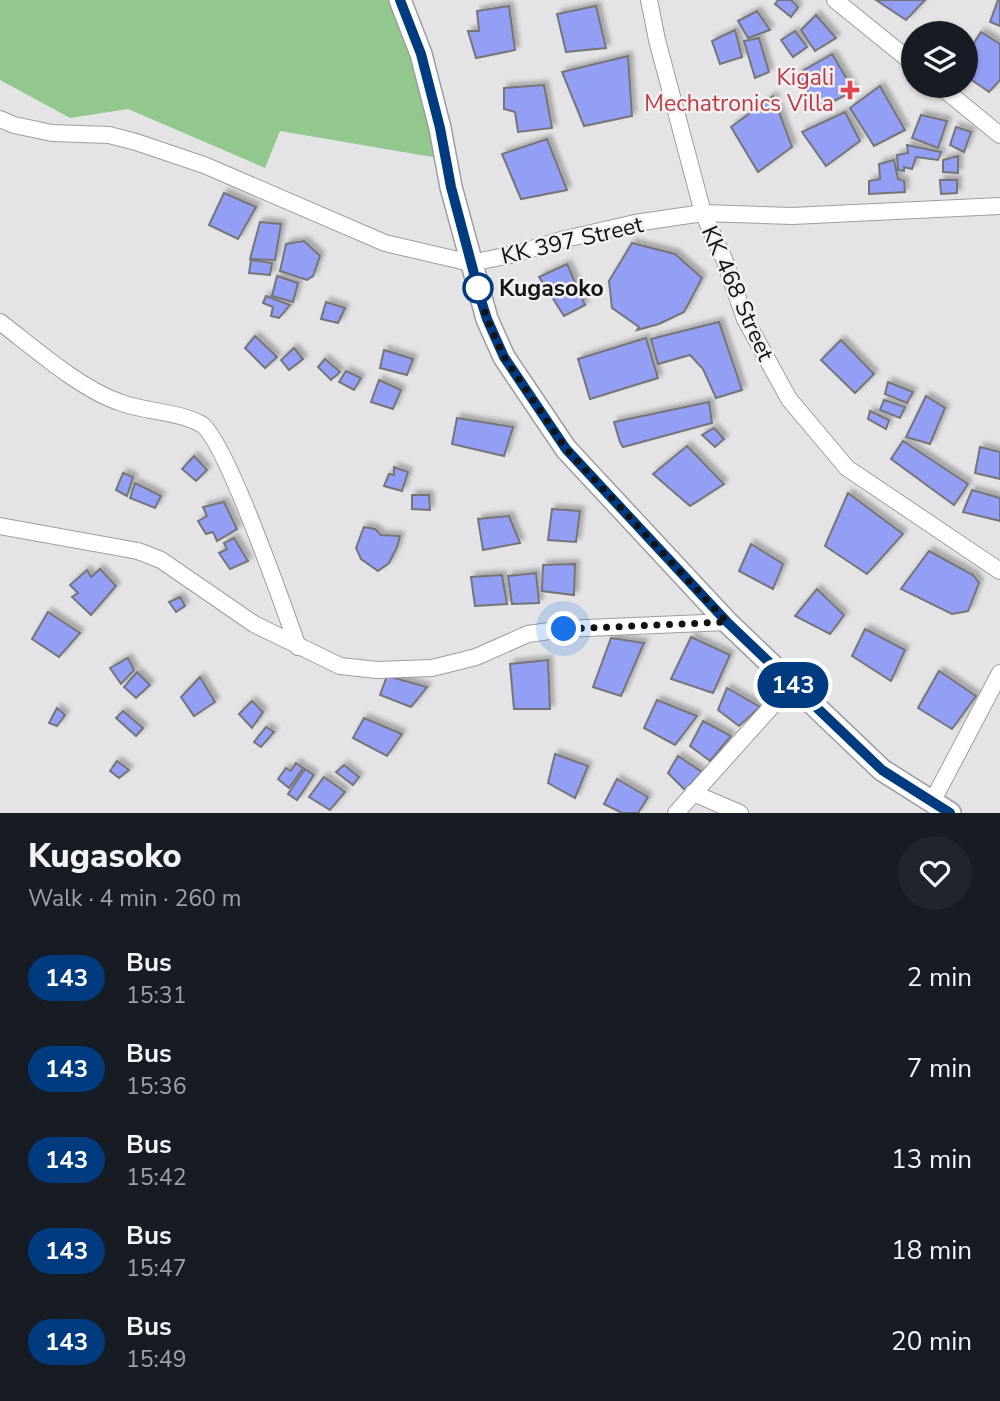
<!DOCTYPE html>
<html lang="en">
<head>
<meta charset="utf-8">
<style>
	:root { --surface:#171b24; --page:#20242c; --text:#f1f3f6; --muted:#9ea1a6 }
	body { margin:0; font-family:"Nunito Sans",sans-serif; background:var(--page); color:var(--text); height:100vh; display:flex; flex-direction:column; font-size:26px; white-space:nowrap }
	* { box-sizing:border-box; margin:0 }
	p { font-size:23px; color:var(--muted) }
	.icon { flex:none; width:38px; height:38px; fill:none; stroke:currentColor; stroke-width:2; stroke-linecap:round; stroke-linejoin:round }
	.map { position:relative; height:813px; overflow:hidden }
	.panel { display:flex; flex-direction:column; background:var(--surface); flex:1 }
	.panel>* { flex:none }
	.badge { padding:0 14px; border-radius:23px; font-size:24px; line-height:46px }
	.fabs { position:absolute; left:901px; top:21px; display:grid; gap:14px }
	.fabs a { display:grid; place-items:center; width:77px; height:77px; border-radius:50%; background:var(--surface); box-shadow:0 2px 5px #0004; font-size:35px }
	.you { position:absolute; width:35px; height:35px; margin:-18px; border:5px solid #fff; border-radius:50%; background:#1a73e8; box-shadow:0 0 0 10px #1a73e833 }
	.map>.badge { position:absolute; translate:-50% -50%; box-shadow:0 0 0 4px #fff }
	.round { display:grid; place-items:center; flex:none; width:74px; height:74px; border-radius:37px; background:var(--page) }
	.overview { display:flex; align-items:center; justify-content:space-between; height:119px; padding:0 28px }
	h1 { font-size:33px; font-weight:800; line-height:52px }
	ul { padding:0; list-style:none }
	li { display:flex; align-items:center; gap:21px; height:91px; padding:0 28px }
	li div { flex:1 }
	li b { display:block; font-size:26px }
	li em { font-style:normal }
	li .badge { min-width:77px; font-weight:700; text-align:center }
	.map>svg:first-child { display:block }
	.green { fill:#92c78e }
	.building { fill:#939ef5; stroke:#757577; stroke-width:2; filter:url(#shadow) }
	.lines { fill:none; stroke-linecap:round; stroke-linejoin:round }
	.street-casing { stroke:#9d9ea0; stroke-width:18 }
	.secondary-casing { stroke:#9d9ea0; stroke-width:24 }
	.street { stroke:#fff; stroke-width:16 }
	.secondary { stroke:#fff; stroke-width:21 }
	.line-casing { stroke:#fff; stroke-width:16 }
	.line { stroke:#003b80; stroke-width:10 }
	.walk { stroke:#131314; stroke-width:7; stroke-dasharray:0 12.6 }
	.health-dot { fill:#e0444e; stroke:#f1f1f3; stroke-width:2.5 }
	.stop-dot { fill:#fff; stroke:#003b80; stroke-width:3.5 }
	.labels { text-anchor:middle; stroke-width:5; stroke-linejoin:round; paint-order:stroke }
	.health-label { font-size:23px; fill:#be3a42; stroke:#f1f1f3; text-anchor:end }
	.street-label { font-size:23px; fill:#131314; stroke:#f1f1f3 }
	.stop-label { font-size:23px; font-weight:bold; fill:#131314; stroke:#f1f1f3; text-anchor:start }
</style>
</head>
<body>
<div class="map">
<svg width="1000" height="813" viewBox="0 0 1000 813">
	<defs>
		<filter id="shadow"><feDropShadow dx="4" dy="-4" stdDeviation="2" flood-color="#0004"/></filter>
	</defs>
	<rect width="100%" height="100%" fill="#e4e4e6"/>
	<!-- green -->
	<path class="green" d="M0 0H395L438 158 280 131 265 168 128 109 70 118 0 80Z"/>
	<!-- building -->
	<g class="building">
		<path d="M778 0H791L798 7 791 17 775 4Z"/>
		<path d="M876 0H925L906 20Z"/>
		<path d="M998 0H1000V26L990 22Z"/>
		<path d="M509 6 515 50 476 58 468 31H479L477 11Z"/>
		<path d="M596 6 606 48 566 52 557 14Z"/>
		<path d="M757 11 770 30 748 38 738 21Z"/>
		<path d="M816 15 836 38 815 51 801 30Z"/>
		<path d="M735 30 742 57 720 64 712 41Z"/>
		<path d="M795 31 807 47 793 57 781 40Z"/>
		<path d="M981 32 1000 44V80L989 92 966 76V55Z"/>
		<path d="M759 38 769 72 755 78 744 41Z"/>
		<path d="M832 54 854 91 818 109 797 74Z"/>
		<path d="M628 56 632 116 584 126 562 72Z"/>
		<path d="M544 85 552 128 518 132 515 112 504 109V88Z"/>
		<path d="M880 86 905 130 874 146 850 108Z"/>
		<path d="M773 96 792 147 758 172 731 127Z"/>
		<path d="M845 112 860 141 826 166 802 132Z"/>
		<path d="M921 115 947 121 938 148 912 138Z"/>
		<path d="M956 127 971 132 964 152 950 145Z"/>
		<path d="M547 139 567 190 521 199 502 154Z"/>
		<path d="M907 145 941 152 938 160 916 157 912 169 904 167V171L898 170 897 155 908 153Z"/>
		<path d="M958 156V173L943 172V160Z"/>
		<path d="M894 160 898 179 904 181 905 192 869 194V181L880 179 879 164Z"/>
		<path d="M940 180H957V193L941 194Z"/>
		<path d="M224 193 256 207 238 239 209 225Z"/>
		<path d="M260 222 281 224 275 260 250 259Z"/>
		<path d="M304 241 320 256 313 276 307 280 280 271 286 244Z"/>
		<path d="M632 243 675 254 702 278 684 312 659 324 637 330 639 327 612 308 609 281Z"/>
		<path d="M251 260 272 263 270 275 249 273Z"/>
		<path d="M567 264 585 305 564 316 539 277Z"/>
		<path d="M277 276 298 283 293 302 272 296Z"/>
		<path d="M266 296 290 305 279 318 271 316 273 307 263 303Z"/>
		<path d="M326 302 345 308 338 323 321 319Z"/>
		<path d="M719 322 742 390 716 398 703 369 690 355 658 364 651 339Z"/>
		<path d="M255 336 277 357 265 368 245 348Z"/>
		<path d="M646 338 658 378 590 399 578 359Z"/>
		<path d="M841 340 874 374 855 393 821 360Z"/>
		<path d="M294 348 303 359 289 370 281 360Z"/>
		<path d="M384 350 413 359 407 375 380 368Z"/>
		<path d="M325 359 340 372 331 380 318 367Z"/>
		<path d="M346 371 361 378 354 390 339 382Z"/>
		<path d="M379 380 401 390 393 409 371 402Z"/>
		<path d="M888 382 913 392 907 403 885 394Z"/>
		<path d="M926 396 945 408 930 444 906 437Z"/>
		<path d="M884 400 905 407 900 418 880 410Z"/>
		<path d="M709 402 712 423 623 447 620 442 614 422Z"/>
		<path d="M870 411 889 420 886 429 868 419Z"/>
		<path d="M457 418 513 427 504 456 452 444Z"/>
		<path d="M714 428 724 439 715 447 702 435Z"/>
		<path d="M903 441 968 484 954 505 891 459Z"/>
		<path d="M687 446 724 484 690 506 653 474Z"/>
		<path d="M980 447 1000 452V479L975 473Z"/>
		<path d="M194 456 207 470 196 481 182 469Z"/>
		<path d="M394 467 408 472 402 491 384 486 389 474 394 475Z"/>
		<path d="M123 473 133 477 127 496 116 490Z"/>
		<path d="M135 483 161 496 155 508 130 498Z"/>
		<path d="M972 490 1000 498V521L963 512Z"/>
		<path d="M848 493 903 534 867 574 825 546Z"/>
		<path d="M412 495H429L430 510 412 509Z"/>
		<path d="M224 502 237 529 217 541 213 532 206 534 198 521 207 516 203 507Z"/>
		<path d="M552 509 580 511 576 542 548 540Z"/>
		<path d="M509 516 520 543 483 550 478 519Z"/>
		<path d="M364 527 375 529 381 535 400 536 397 547 389 563 378 571 361 559 356 548Z"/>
		<path d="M234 538 248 561 230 569 219 553 227 549 224 543Z"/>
		<path d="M751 544 783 564 773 589 739 571Z"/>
		<path d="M929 551 973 575 979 583 968 611 952 614 901 589Z"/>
		<path d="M575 564 574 595 542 591 543 565Z"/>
		<path d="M100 569 116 586 91 615 72 597 78 593 70 585 87 570 91 577Z"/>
		<path d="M536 573 539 603 512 604 508 576Z"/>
		<path d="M502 575 507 604 475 606 471 577Z"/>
		<path d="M817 589 844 615 830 634 795 616Z"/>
		<path d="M180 597 185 606 176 612 169 602Z"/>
		<path d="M48 612 80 633 59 657 32 639Z"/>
		<path d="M865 629 905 650 891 681 852 656Z"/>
		<path d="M691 637 730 655 713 693 671 679Z"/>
		<path d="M611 638 644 643 621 696 593 687Z"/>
		<path d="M128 658 134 670 121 684 110 668Z"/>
		<path d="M548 660 550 709H514L510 664Z"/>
		<path d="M939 671 976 696 952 729 918 708Z"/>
		<path d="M137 672 150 685 136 698 124 687Z"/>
		<path d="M387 676 427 687 411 707 380 695Z"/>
		<path d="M200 677 215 702 194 716 181 697Z"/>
		<path d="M727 688 760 707 739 726 718 710Z"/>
		<path d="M657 700 697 716 675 745 644 728Z"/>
		<path d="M252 701 263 712 252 728 239 714Z"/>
		<path d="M57 708 65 715 57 726 49 723Z"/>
		<path d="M123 711 143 728 136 736 116 718Z"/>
		<path d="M364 718 402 734 387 756 353 738Z"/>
		<path d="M703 721 731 736 710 761 690 746Z"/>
		<path d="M266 727 274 732 261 747 254 742Z"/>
		<path d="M555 754 588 766 575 798 548 783Z"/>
		<path d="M678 756 702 772 685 790 668 773Z"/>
		<path d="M117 761 129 770 119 778 110 771Z"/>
		<path d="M296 763 303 768 289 788 278 779 286 768 291 771Z"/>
		<path d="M344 765 359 777 353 785 336 772Z"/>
		<path d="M305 769 314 775 297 800 288 794Z"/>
		<path d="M324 777 345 792 330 810 309 797Z"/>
		<path d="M617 779 648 797 638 813H622L604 804Z"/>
	</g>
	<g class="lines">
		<defs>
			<g id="street">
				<path d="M649 0 657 40 703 213 724 259 745 319 789 399 847 468 1000 571"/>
				<path d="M835 0 914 64"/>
				<path d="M940 86 1000 135"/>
				<path d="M0 119 14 125 52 133 109 135 136 142 204 165 385 243 471 263 515 254 561 240 635 223 703 213 792 216 1000 206"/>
				<path d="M0 322C34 348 79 388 119 402 144 412 177 411 201 424 225 438 285 611 298 647"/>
				<path d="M0 526 138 551 161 560 254 624 340 666 377 670 432 668 476 657 528 634 564 629 727 622"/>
				<path d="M693 793 740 813"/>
				<path d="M932 802 1000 673"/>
				<path d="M676 813 792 684"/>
			</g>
			<path id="secondary" d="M400 0 421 54 440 128 451 187 487 319 504 357 566 449 727 622 882 770 950 813"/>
		</defs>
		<!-- street casing -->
		<use href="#street" class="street-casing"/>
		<!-- secondary casing -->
		<use href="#secondary" class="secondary-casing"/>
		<!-- street -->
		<use href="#street" class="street"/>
		<!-- secondary -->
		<use href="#secondary" class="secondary"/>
	</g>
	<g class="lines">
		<defs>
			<path id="line" d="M400 0 421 54 440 128 451 187 481 300 487 319 504 357 566 449 727 622 882 770 950 813"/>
		</defs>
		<!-- line casing -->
		<use href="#line" class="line-casing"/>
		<!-- line -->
		<use href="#line" class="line"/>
		<!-- walk -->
		<path class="walk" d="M478 288 476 282 487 319 504 357 566 449 727 622 564 629"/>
	</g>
	<!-- markers -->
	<path class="health-dot" d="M846.5 79.5h7v7h7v7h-7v7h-7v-7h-7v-7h7z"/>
	<circle class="stop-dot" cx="478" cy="288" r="14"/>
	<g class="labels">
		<!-- health labels -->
		<g class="health-label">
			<text x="834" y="85">Kigali<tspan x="834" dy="26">Mechatronics Villa</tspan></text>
		</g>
		<!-- street labels -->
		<g class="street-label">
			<text transform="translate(572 240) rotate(-13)" y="8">KK 397 Street</text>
			<text transform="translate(738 293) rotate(66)" y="8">KK 468 Street</text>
		</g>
		<!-- stop labels -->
		<g class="stop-label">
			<text x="499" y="296">Kugasoko</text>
		</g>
	</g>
</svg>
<div class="fabs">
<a><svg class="icon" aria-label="layers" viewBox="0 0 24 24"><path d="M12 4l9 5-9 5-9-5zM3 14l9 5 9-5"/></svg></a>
</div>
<div class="you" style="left:564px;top:629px"></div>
<b class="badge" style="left:793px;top:685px;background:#003b80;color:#fff">143</b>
</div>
<section class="panel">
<div class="overview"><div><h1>Kugasoko</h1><p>Walk · 4 min · 260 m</p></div><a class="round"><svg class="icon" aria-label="heart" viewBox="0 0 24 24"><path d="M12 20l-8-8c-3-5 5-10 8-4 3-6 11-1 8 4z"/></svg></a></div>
<ul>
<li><span class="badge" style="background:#003b80;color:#fff">143</span><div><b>Bus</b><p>15:31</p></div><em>2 min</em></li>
<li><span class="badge" style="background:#003b80;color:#fff">143</span><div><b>Bus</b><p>15:36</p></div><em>7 min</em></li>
<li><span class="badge" style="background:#003b80;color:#fff">143</span><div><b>Bus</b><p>15:42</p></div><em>13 min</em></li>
<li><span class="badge" style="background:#003b80;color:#fff">143</span><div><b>Bus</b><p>15:47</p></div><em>18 min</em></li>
<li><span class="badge" style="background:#003b80;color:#fff">143</span><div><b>Bus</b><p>15:49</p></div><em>20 min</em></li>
</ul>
</section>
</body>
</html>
